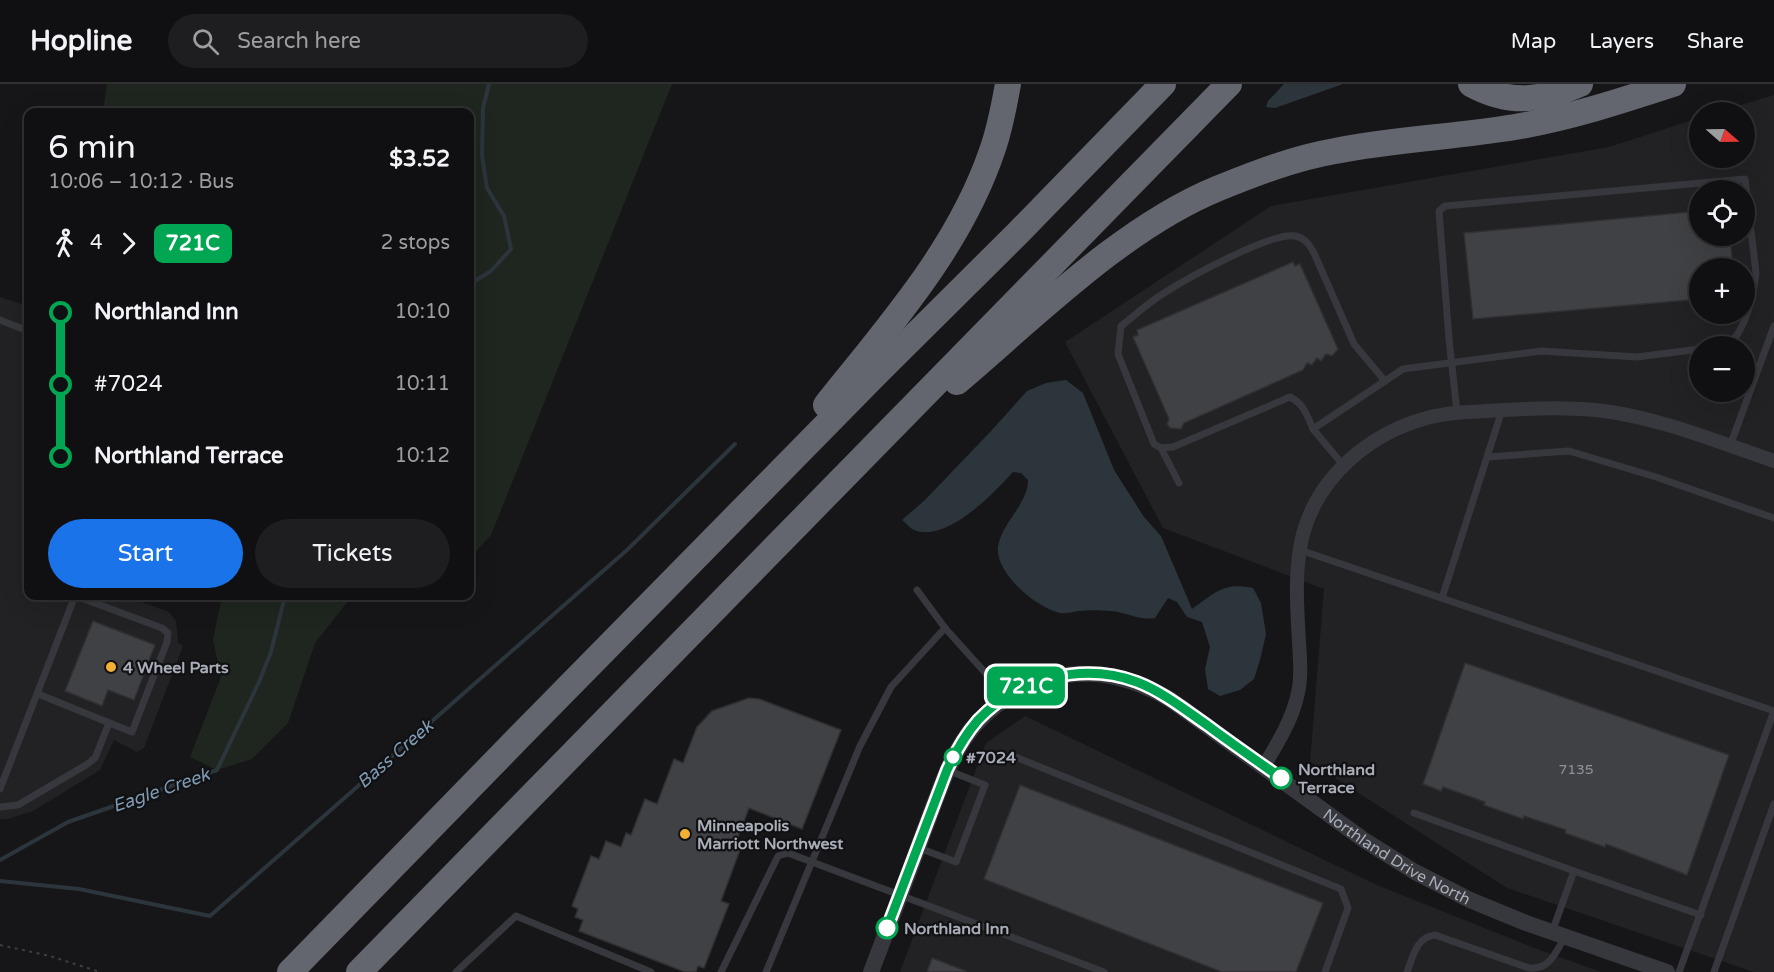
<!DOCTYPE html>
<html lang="en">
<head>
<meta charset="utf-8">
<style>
	:root { --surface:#101012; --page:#1e1e20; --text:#f1f3f6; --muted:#9c9d9f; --line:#303032; --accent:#1a73e8 }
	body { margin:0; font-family:"Varela Round",sans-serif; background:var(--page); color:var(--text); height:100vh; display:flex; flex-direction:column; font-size:22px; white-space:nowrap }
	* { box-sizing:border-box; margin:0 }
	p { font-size:20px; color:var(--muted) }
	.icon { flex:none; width:33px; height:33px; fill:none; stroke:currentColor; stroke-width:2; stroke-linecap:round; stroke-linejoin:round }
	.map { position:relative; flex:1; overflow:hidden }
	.details { position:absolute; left:24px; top:24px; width:450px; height:492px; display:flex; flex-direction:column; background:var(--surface); border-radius:12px; box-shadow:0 6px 24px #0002,0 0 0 2px var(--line) }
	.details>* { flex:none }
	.badge { padding:0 12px; border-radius:9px; font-size:21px; line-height:39px }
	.needle { width:39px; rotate:110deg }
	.controls { position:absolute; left:1689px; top:18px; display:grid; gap:12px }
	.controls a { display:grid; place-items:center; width:66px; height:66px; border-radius:50%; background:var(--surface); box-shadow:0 6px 24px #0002,0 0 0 2px var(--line); font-size:30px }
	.map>.badge { position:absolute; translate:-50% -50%; box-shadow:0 0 0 3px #fff }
	.legs { display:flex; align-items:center; gap:9px; height:66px; padding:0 24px; font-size:20px }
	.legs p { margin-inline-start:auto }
	.head { display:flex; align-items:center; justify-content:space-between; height:102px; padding:0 24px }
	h1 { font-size:33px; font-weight:600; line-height:45px }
	.button { display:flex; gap:12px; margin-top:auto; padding:12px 24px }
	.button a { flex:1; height:69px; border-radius:36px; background:var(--accent); color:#fff; font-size:24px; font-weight:600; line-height:69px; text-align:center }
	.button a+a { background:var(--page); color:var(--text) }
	ul { padding:0 24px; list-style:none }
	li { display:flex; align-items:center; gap:21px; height:72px; font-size:22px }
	li i { display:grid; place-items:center; width:9px; height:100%; margin:0 8px; background:currentColor }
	li i::after { content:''; width:15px; height:15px; margin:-8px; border:4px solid; border-radius:50%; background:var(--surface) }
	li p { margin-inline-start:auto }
	li:first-child i { background:linear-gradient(#0000 50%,currentColor 0) }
	li:last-child i { background:linear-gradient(currentColor 50%,#0000 0) }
	header { display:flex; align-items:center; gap:36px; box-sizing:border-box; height:84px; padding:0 30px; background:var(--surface); border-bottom:2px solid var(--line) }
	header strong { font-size:28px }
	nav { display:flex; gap:33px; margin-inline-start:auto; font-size:21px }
	.search { width:420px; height:54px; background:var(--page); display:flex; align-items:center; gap:15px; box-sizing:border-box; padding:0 21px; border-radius:33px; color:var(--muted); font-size:22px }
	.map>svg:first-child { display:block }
	.built { fill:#222225; fill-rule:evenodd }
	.green { fill:#1e261f }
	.water { fill:#2c353c }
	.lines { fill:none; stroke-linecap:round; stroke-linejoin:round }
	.stream { stroke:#2c353c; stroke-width:4 }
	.building { fill:#404145; stroke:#303034; stroke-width:1.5 }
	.path { stroke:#3d3f44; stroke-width:2; stroke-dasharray:3 4.5; stroke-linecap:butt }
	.service { stroke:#37383d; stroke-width:7 }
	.minor { stroke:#37383d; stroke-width:14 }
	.tertiary { stroke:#37383d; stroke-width:16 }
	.motorway { stroke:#63666e; stroke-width:26 }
	.line-1-casing { stroke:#fff; stroke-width:14 }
	.line-1 { stroke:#00a651; stroke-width:9 }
	.poi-dot { fill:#f2b134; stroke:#111113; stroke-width:2 }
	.stop-1-dot { fill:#fff; stroke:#00a651; stroke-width:3 }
	.labels { text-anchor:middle; stroke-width:4.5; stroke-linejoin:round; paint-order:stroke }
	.number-label { font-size:14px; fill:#8e929b }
	.poi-label { font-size:16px; font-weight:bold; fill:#a8adb8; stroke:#111113; text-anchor:start }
	.stop-label { font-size:16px; font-weight:bold; fill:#a8adb8; stroke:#111113; text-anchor:start }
	.street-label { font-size:16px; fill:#a8adb8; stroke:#111113 }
	.water-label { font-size:18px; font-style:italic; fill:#7f9bb3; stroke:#111113 }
</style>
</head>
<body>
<header>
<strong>Hopline</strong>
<div class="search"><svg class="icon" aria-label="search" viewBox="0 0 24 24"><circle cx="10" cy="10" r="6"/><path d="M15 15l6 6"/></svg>Search here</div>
<nav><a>Map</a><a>Layers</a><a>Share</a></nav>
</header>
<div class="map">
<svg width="1774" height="888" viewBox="0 0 1774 888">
	<rect width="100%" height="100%" fill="#161618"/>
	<!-- built -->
	<g class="built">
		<path d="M1774 11V888H1754L1507 804 1310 678 1324 505 1163 444 1065 258 1271 122 1609 63 1699 34 1700 74H1744V28H1718ZM1700 106H1744V152H1700ZM1700 184H1744V230H1700ZM1700 262H1744V308H1700Z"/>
		<path d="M0 213 28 222V512H125L169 528 176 537 178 559 183 562 144 664 137 668 114 656 100 686 33 727 8 735H0Z"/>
		<path d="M1025 632 1379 802 1537 865 1601 888H900L986 659Z"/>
	</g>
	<!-- green -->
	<g class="green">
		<path d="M107 0H672L491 451 470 474V28H103Z"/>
		<path d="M222 512H352L315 559 288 639 252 675 217 686 190 673 221 593 213 556Z"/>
	</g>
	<!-- water -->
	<g class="water">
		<path d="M1284 0H1343L1275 24 1266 23 1268 17Z"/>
		<path d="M1066 296 1083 309 1114 386 1144 433 1161 452 1192 525C1215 509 1223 498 1253 504L1261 519 1266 550 1260 576 1254 595 1240 606 1220 612 1208 605 1205 585 1210 563 1202 538 1187 533 1177 518 1168 514 1155 534C1139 537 1127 528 1110 527 1100 526 1088 526 1078 527 1073 528 1065 530 1060 529 1036 524 994 488 998 462 1003 437 1028 420 1028 396L1021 389 1013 388C994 409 944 462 912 445 909 443 905 438 902 436L925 416 992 346 1027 307 1046 299Z"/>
	</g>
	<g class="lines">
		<!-- stream -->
		<g class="stream">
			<path d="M470 200 491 187 511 165 504 132 487 104 482 72 483 24 489 0"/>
			<path d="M0 776 68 738 217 686 259 598 271 568 285 512"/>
			<path d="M0 797 79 805 210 832 627 466 735 360"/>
		</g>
	</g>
	<!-- building -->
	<g class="building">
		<path d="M1700 127V152H1730L1733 184H1700V215L1473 235 1464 149Z"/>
		<path d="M1293 178 1295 182 1300 180 1338 265 1332 272 1326 270 1321 277 1317 274 1312 281 1307 279 1303 286 1184 339 1181 345 1170 344 1167 340 1169 335 1133 253 1138 251 1137 246Z"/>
		<path d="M93 537 155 561 134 616 108 606 102 622 65 607Z"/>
		<path d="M1465 579 1729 671 1687 791 1606 760 1605 763 1565 749 1566 746 1524 732 1523 735 1484 721 1485 718 1443 703 1441 707 1423 700Z"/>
		<path d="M749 614 759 615 841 646 802 745 749 724 735 761 741 763 721 817 729 820 704 884 698 882 696 888H685L579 847 583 836 575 833 578 825 572 822 591 772 599 775 606 757 621 763 626 749 631 751 645 715 657 720 674 675 683 679 697 643 712 627Z"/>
		<path d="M1020 701 1323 819 1296 888H1222L984 795Z"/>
		<path d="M932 874 966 887V888H927Z"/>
	</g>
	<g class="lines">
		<!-- path -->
		<path class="path" d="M0 861 50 872 100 888"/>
		<!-- service -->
		<g class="service">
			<path d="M0 236 28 247"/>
			<path d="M1457 328 1449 255 1439 127 1445 122 1745 95 1756 189C1754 208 1744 257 1723 262"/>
			<path d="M1313 345C1307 331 1304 320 1290 313L1173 363 1161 364 1154 360 1118 270 1121 242C1134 232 1147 220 1161 211 1184 196 1270 148 1295 152 1305 154 1309 160 1314 169L1354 260 1385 297"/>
			<path d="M1730 362 1774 242"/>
			<path d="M1161 364 1179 399"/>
			<path d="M1488 373 1569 367 1656 393 1774 434"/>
			<path d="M1343 381 1313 345 1403 285 1541 267 1637 273 1700 265"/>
			<path d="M1300 466 1774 627"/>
			<path d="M917 506 945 544"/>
			<path d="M1442 514 1502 326"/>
			<path d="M38 610 132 648 167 558 168 549 162 544 76 512"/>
			<path d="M1013 672 1341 805 1348 824 1325 888"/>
			<path d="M0 705 75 512"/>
			<path d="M0 723 18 721 86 681 95 674 109 639"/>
			<path d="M1414 729 1574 787 1552 848"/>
			<path d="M919 764 956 778 985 701 947 686"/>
			<path d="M1574 787 1701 831"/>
			<path d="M456 888 516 832 651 888"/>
			<path d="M721 888 778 772 788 769 1104 888"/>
			<path d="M766 888 860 662 891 603 945 544 1007 613"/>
			<path d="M1407 888C1413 873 1416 853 1435 851L1529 884C1550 886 1555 869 1565 853"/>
			<path d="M1679 888 1774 627"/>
			<path d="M1714 888 1774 720"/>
		</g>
		<!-- minor -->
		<path class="minor" d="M1264 682C1277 660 1291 638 1297 613 1302 595 1300 576 1299 558 1297 522 1294 485 1303 450 1319 391 1371 349 1427 334 1452 327 1478 328 1504 326 1537 324 1571 323 1604 327 1663 335 1718 358 1774 377"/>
		<!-- tertiary -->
		<path class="tertiary" id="s1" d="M871 888C889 841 907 794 924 747 937 714 947 679 967 651 979 634 994 622 1011 611 1065 579 1118 585 1171 616L1364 756 1415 788 1470 816 1526 839 1667 888"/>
		<!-- motorway -->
		<g class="motorway">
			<path d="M1471 0C1509 21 1542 17 1580 0"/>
			<path d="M957 298C1035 232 1123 143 1219 104 1256 89 1295 74 1335 67 1395 55 1456 53 1515 43 1569 34 1621 17 1673 0"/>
			<path d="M826 321C889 242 959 164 992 67 1000 45 1004 22 1008 0"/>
			<path d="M290 888 525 647 878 288 1017 150 1163 0"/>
			<path d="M359 888 1229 0"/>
		</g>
	</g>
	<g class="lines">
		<defs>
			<path id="line-1" d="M887 844 947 686C955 669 965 651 978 636 1018 594 1083 578 1137 598 1163 608 1185 626 1207 641 1231 659 1256 676 1281 694"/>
		</defs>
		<!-- line-1 casing -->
		<use href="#line-1" class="line-1-casing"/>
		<!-- line-1 -->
		<use href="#line-1" class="line-1"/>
	</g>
	<!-- markers -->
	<g class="poi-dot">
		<circle cx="111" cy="583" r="6"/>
		<circle cx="685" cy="750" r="6"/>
	</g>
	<g class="stop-1-dot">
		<circle cx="953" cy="673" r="8"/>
		<circle cx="1281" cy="694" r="10"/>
		<circle cx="887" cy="844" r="10"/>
	</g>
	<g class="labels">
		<!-- number labels -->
		<g class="number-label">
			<text x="1576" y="690">7135</text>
		</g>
		<!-- poi labels -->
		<g class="poi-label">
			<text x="123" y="589">4 Wheel Parts</text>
			<text x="697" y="747">Minneapolis<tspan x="697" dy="18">Marriott Northwest</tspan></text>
		</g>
		<!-- stop labels -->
		<g class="stop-label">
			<text x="966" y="679">#7024</text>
			<text x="1298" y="691">Northland<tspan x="1298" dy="18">Terrace</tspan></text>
			<text x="904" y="850">Northland Inn</text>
		</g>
		<!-- street labels -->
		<g class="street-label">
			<text dy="6" stroke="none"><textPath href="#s1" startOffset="760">Northland Drive North</textPath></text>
		</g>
		<!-- water labels -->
		<g class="water-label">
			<text transform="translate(395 670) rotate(-41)" y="6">Bass Creek</text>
			<text transform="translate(161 706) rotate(-19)" y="6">Eagle Creek</text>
		</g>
	</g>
</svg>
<div class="controls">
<a><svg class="needle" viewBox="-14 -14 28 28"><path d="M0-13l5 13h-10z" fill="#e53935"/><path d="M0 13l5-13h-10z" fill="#9c9d9f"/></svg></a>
<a><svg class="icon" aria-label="locate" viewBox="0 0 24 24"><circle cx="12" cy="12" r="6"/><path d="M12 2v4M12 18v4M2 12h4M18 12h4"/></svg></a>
<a>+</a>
<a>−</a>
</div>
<b class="badge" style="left:1026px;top:602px;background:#00a651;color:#fff">721C</b>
<section class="details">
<div class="head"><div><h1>6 min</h1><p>10:06 – 10:12 · Bus</p></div><b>$3.52</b></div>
<div class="legs"><svg class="icon" aria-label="walk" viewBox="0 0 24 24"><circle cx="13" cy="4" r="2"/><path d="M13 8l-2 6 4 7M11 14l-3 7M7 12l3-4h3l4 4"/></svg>4<svg class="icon" aria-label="forward" viewBox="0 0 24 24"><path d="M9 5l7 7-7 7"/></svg><b class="badge" style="background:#00a651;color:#fff">721C</b><p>2 stops</p></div>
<ul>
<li><i style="color:#00a651"></i><b>Northland Inn</b><p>10:10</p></li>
<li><i style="color:#00a651"></i><span>#7024</span><p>10:11</p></li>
<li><i style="color:#00a651"></i><b>Northland Terrace</b><p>10:12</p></li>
</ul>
<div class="button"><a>Start</a><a>Tickets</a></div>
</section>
</div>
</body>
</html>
